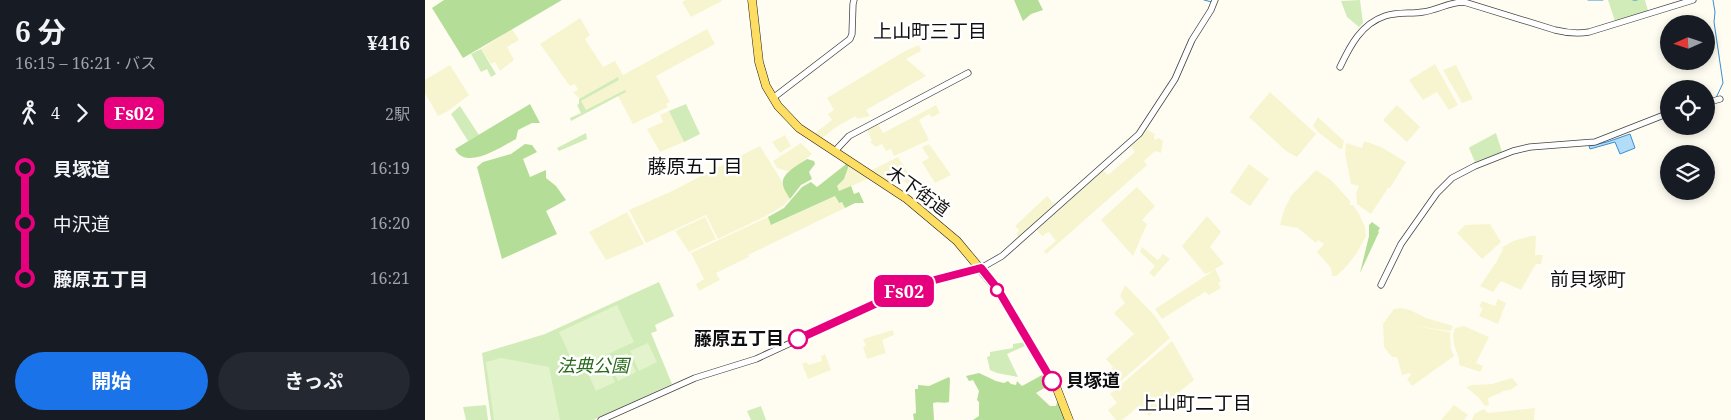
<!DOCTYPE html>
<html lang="ja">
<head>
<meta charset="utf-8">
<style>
	:root { --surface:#171b24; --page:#242831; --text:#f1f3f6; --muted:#9ea1a6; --accent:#1a73e8 }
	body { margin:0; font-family:"Noto Serif","Noto Sans JP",serif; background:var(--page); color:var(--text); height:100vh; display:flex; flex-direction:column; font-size:19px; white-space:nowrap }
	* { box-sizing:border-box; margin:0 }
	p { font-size:16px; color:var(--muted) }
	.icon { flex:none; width:28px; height:28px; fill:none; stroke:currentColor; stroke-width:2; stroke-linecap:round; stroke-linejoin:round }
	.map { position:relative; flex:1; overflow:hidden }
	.side { display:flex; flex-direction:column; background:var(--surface); width:425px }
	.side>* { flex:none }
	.badge { padding:0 10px; border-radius:8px; font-size:18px; line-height:32px }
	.needle { width:32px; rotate:267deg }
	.buttons { position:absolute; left:1235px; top:15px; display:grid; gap:10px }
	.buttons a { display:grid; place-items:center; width:55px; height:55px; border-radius:50%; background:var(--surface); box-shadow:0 2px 8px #0003; font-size:25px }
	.map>.badge { position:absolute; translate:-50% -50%; box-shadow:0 0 0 2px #fff }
	.legs { display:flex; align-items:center; gap:8px; height:55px; padding:0 15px; font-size:16px }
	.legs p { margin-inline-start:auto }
	.head { display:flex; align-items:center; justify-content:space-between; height:85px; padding:0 15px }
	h1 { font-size:28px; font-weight:700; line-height:38px }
	.action { display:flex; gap:10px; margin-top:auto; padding:10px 15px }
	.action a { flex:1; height:58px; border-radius:30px; background:var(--accent); color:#fff; font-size:20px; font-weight:700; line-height:58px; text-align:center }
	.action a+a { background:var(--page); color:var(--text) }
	ul { padding:0 15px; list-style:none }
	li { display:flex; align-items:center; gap:18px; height:55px; font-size:19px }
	li i { display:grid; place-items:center; width:8px; height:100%; margin:0 6px; background:currentColor }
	li i::after { content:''; width:12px; height:12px; margin:-6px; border:4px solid; border-radius:50%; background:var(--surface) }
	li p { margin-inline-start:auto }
	li:first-child i { background:linear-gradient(#0000 50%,currentColor 0) }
	li:last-child i { background:linear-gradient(currentColor 50%,#0000 0) }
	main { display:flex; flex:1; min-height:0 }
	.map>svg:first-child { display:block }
	.farmland { fill:#f7f5d0 }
	.green { fill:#d1ecb9 }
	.forest { fill:#b4dd97 }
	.pitch { fill:#e3f3cb }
	.water { fill:#b3dcf9; stroke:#378fd3 }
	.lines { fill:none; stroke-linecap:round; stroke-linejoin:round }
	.stream { stroke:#378fd3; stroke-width:1 }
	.minor-casing { stroke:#424242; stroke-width:7 }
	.major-casing { stroke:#202020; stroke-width:9 }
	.minor { stroke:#fff; stroke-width:5.5 }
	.major { stroke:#fede62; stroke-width:8 }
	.line-1-casing { stroke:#fff; stroke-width:11 }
	.line-1 { stroke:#e6007e; stroke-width:8 }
	.stop-1-dot { fill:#fff; stroke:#e6007e; stroke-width:2.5 }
	.labels { text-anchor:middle; stroke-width:5; stroke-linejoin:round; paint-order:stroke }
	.street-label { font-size:18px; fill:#0f0f0f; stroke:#fff }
	.stop-label { font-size:18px; font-weight:bold; fill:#0f0f0f; stroke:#fff; text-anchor:end }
	.park-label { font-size:18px; font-style:italic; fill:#296b1c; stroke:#fff }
	.neighbourhood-label { font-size:19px; fill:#0f0f0f; stroke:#fff }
</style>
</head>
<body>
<main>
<section class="side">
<div class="head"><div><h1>6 分</h1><p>16:15 – 16:21 · バス</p></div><b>¥416</b></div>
<div class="legs"><svg class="icon" aria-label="walk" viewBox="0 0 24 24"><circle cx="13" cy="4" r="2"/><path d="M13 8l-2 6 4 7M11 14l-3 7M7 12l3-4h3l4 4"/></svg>4<svg class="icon" aria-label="forward" viewBox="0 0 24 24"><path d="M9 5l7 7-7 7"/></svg><b class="badge" style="background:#e6007e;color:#fff">Fs02</b><p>2駅</p></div>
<ul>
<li><i style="color:#e6007e"></i><b>貝塚道</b><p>16:19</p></li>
<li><i style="color:#e6007e"></i><span>中沢道</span><p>16:20</p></li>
<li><i style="color:#e6007e"></i><b>藤原五丁目</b><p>16:21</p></li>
</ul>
<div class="action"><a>開始</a><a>きっぷ</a></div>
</section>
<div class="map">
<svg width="1306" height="420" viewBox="0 0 1306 420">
	<rect width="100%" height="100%" fill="#fffdf1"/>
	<!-- farmland -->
	<g class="farmland">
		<path d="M261 0H296L297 1 266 17 257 2Z"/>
		<path d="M155 18 165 35 160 39 178 67 190 61 198 75 282 29 290 44 231 76 245 102 241 104 243 107 208 124 193 96 201 92 161 111 156 101 194 80 193 78 155 99 148 92 153 90 150 84 145 86 115 44Z"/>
		<path d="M87 29 94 40 82 47 89 60 75 71 70 62 66 64 56 49Z"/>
		<path d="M494 45 496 51 481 59 501 76 441 110 445 116 432 119 431 116 411 127 396 139 390 133 407 120 403 114 409 110 402 98 480 51Z"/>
		<path d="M1010 64 1033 105 1024 110 1012 92 998 100 984 80Z"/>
		<path d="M25 65 44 95 23 111 13 116 0 93V80Z"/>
		<path d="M1031 65 1048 99 1037 103 1018 70Z"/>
		<path d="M845 92 891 134 872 157 861 151 824 117Z"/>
		<path d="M511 105 515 113 507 117 504 114 494 120 504 140 469 156 466 149 461 151 457 144 451 147 445 142 447 141 442 129 453 124 458 133Z"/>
		<path d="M972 105 995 127 982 142 958 120Z"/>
		<path d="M244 111 259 142 235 152 222 129 238 122 235 115Z"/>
		<path d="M893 117 919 141 917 149H915L894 133 888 126Z"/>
		<path d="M721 129 730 134 729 137 730 140 734 138 738 141 736 153 730 151 719 161 722 165 621 254 619 251 631 241 624 232 617 236 612 230 678 170 683 175 710 152 706 146 714 139Z"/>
		<path d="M360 135 366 146 355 153 347 142Z"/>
		<path d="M939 141 956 147 981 162 965 188H963L946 214 932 204 931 193 934 186 926 184 920 153 921 143 937 148Z"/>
		<path d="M376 143 387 154 367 170 362 171 352 168 348 161Z"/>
		<path d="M504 144 526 175 510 183 497 162 504 158 497 147Z"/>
		<path d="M335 146 355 178 365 199 358 206 341 216 293 239 281 215 221 243 204 210 245 192Z"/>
		<path d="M473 157 495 191 490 193 484 185 476 179 468 185 445 171Z"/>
		<path d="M824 164 844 179 825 206 805 192Z"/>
		<path d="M424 165 444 178 414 192 412 186 419 179Z"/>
		<path d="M891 170 906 180 925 201V205H928L933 212 940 227 941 236 932 253 919 269 911 276H907L906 268 892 252 899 244 893 240 891 243 873 228 855 225 859 210 866 196Z"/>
		<path d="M712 187 730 206 717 220 722 224 708 256 676 220Z"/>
		<path d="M410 196 413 203 417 201 420 208 323 255 324 257 291 273 295 280 274 291 271 284 279 279 266 253 343 217 347 225Z"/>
		<path d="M622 196 631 206 594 239 591 234 594 230 590 226Z"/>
		<path d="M202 212 219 244 181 260 164 232Z"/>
		<path d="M782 216 796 232 785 247 799 264 790 269 796 281 793 283 796 288 784 295 780 292 737 319 730 309 788 271 780 274 757 246Z"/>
		<path d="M280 217 291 239 264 252 250 231Z"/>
		<path d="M1065 224 1076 242 1057 259 1032 233 1040 225Z"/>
		<path d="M1106 236H1111L1110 255H1118L1116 264H1111L1096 290 1076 281 1068 292 1055 286 1072 261 1078 249 1076 248 1088 241Z"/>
		<path d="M717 247 733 260 738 254 745 259 729 277 724 273 730 266 715 252Z"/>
		<path d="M700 285 730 316 745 338 687 389 686 386 680 389 676 381 688 367 681 359 709 334 689 313 700 303 695 296Z"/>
		<path d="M1073 299 1081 303 1073 324 1054 316 1058 308 1054 307 1057 301 1070 306Z"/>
		<path d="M977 308 985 310 1001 318 1028 326 1026 331 989 326 1025 332 1026 349 1029 356 987 386 982 379 986 375 985 373 977 375 972 357H967L959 347 958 324 969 309Z"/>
		<path d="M1039 326 1064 337 1051 363 1058 366 1055 372 1034 365V358L1029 345 1028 334 1030 328Z"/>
		<path d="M468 330 469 335 457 340 461 353 442 359 438 347 441 346 438 339Z"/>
		<path d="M747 341 769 380 724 416 715 405 697 420H691L683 410 692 403 685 394Z"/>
		<path d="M400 354 406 370 383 379 377 364 382 362 383 365 397 361 396 356Z"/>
		<path d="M1087 378 1093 385 1085 390 1078 391 1075 393 1063 398 1064 405 1060 406 1053 397 1041 387 1047 385 1067 384Z"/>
		<path d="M1029 405 1043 415 1039 420H1016Z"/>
		<path d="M1110 408 1109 420H1047L1049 414 1059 409 1063 413Z"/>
	</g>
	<!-- green -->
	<g class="green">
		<path d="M935 0 938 23 934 27 922 17 916 1Z"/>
		<path d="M1183 0H1220L1223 11 1190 21Z"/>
		<path d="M56 49 71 74 66 77 62 69 56 72 46 54Z"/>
		<path d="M193 77 194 80 156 101 161 110 200 90 201 92 146 121 145 118 156 113 152 105 154 104V99Z"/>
		<path d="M261 104 275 134 259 142 244 111Z"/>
		<path d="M35 106 54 135 43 141 26 114Z"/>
		<path d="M161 133 162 139 134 151 132 148Z"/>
		<path d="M1071 133 1077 152 1050 162 1044 148 1045 147Z"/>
		<path d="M234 282 249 316 230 325 232 331 226 333 247 384 168 420H66L57 353 120 334Z"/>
		<path d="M601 342 602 345 582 354 593 377 572 373 565 370 562 357 565 356V352L588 348V344Z"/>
		<path d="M61 405 63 420H41L38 407Z"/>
		<path d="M336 406 341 420H326L322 411Z"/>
	</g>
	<!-- forest -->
	<g class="forest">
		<path d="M19 0H137L38 58 7 8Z"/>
		<path d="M589 0H613L618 10 606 14 598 21Z"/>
		<path d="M105 104 115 123H107L93 130 91 139C76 147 41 171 30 149Z"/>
		<path d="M100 144 107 145 112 152 98 159 105 177 121 170V178L131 186 141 200 121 211 132 234 77 259 52 167 58 162 86 154Z"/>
		<path d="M382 159 389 161 390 164 384 172 387 179 376 185 365 199C363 195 358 189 358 184 356 173 375 164 382 159Z"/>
		<path d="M421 163 424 165 419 179 412 186 414 191 426 186 429 194 434 192 439 203H430L420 208 417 202 414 203 410 196 346 225 343 217 359 208 377 187 386 182 392 187 420 165Z"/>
		<path d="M947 222 955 228 953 231 954 232 935 273 944 236V225Z"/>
		<path d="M554 373 571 381 579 383 583 381 586 384 591 385 592 381 597 386 619 374 626 384 611 393 625 406H631L632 403 634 402 641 420H548L554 416V402L552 400 554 391 548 380 544 381 541 376Z"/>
		<path d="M524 377 525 379 524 402C519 404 514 401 508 403L509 420H489L488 414 491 413 490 389H493V385L504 386Z"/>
	</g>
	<!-- pitch -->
	<g class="pitch">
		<path d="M192 305 209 342 151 369 134 332Z"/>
		<path d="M223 343 232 362 214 371 205 351Z"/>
		<path d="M202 353 211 372 193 381 184 361Z"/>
		<path d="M76 358 124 367 135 420H69L61 362Z"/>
		<path d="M181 363 190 382 171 391 162 371Z"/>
	</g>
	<!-- water -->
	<path class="water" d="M1205 134 1210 148 1195 154 1190 142 1165 149 1164 146 1182 142Z"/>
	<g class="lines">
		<!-- stream -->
		<g class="stream">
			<path d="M779 0 787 2"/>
			<path d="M1163 0H1178"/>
			<path d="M1208 0H1212"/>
			<path d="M1288 0 1290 12 1289 22 1298 83 1291 98"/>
		</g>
		<defs>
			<g id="minor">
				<path d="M915 67C925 46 936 24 960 16 972 12 986 14 998 12 1013 10 1024 2 1039 2L1130 30C1142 33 1152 34 1164 32L1268 0"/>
				<path d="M348 98 425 39 427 34 428 4 429 0"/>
				<path d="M1281 103 1295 99"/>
				<path d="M410 151 424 136 543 73"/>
				<path d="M956 285 976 244 1012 193 1027 178 1050 166 1088 151 1105 147 1170 142 1244 113"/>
				<path d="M176 420 270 378 331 359 476 292 502 282 556 268 577 256 714 134 750 79 767 40 786 10 790 0"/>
			</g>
			<path id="major" d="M327 0 334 62 341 86 353 106 374 128 482 199 532 241 572 289 632 389 644 420"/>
		</defs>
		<!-- minor casing -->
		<use href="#minor" class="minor-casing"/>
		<!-- major casing -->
		<use href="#major" class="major-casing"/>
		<!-- minor -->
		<use href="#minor" class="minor"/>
		<!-- major -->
		<use href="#major" class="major"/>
	</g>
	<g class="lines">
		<defs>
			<path id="line-1" d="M373 339 476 292 502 282 556 268 572 288 627 381"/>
		</defs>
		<!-- line-1 casing -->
		<use href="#line-1" class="line-1-casing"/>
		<!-- line-1 -->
		<use href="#line-1" class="line-1"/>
	</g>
	<!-- markers -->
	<g class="stop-1-dot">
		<circle cx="572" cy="290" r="6"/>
		<circle cx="373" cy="339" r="9"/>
		<circle cx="627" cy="381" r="9"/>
	</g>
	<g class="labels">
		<!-- street labels -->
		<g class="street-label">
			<text transform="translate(493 191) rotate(36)" y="6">木下街道</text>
		</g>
		<!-- stop labels -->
		<g class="stop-label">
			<text x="359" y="345">藤原五丁目</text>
			<text x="641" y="387" text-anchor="start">貝塚道</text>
		</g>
		<!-- park labels -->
		<g class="park-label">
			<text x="168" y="372">法典公園</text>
		</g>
		<!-- neighbourhood labels -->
		<g class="neighbourhood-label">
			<text x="505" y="38">上山町三丁目</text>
			<text x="270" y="173">藤原五丁目</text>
			<text x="1163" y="286">前貝塚町</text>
			<text x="770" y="410">上山町二丁目</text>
		</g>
	</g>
</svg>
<div class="buttons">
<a><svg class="needle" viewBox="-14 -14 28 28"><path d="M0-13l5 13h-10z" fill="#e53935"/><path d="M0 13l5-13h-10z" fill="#9ea1a6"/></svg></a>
<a><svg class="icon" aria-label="locate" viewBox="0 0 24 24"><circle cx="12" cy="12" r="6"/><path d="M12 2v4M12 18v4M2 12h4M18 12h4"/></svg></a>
<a><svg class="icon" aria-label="layers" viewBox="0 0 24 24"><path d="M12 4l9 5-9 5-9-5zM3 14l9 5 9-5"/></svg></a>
</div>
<b class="badge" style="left:479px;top:291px;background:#e6007e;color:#fff">Fs02</b>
</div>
</main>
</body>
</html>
